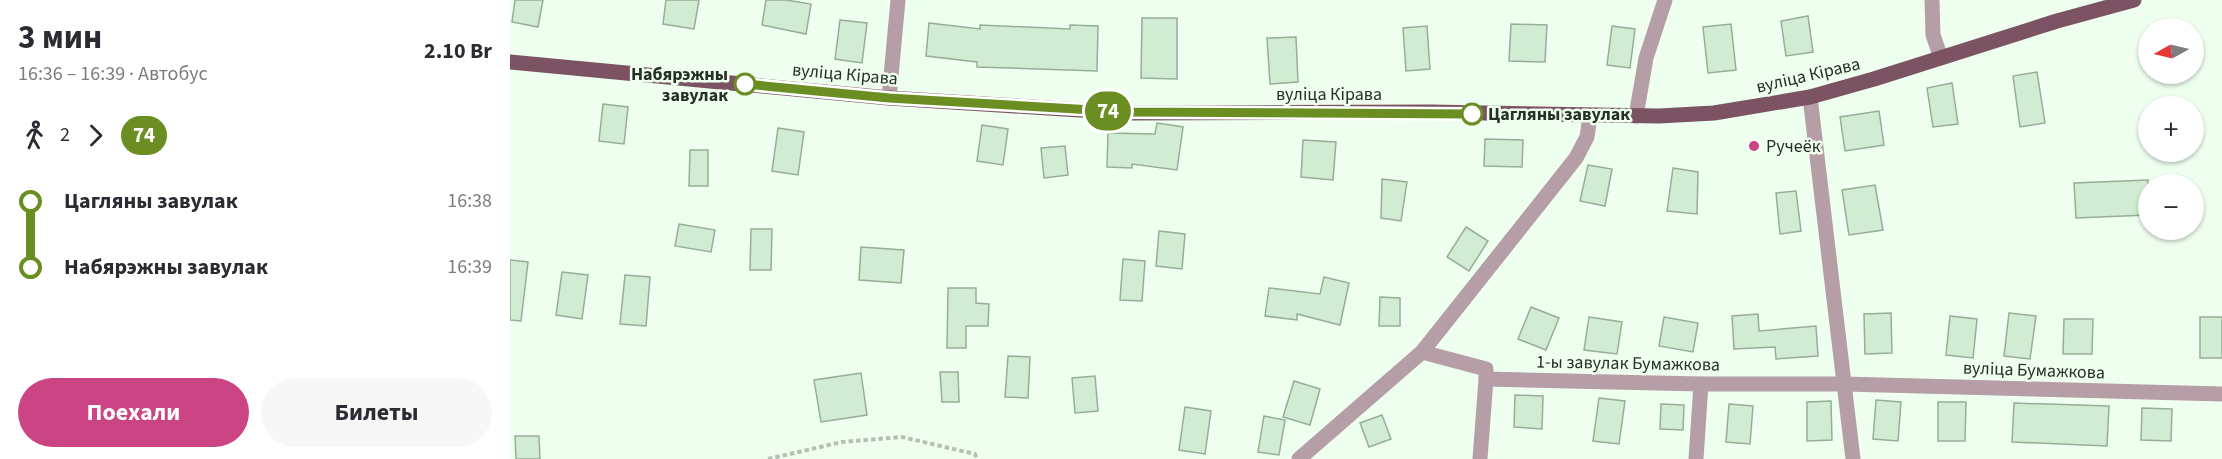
<!DOCTYPE html>
<html lang="ru">
<head>
<meta charset="utf-8">
<style>
	:root { --surface:#fff; --page:#f7f7f7; --text:#2b2b33; --muted:#7c7c81; --accent:#cb4584 }
	body { margin:0; font-family:"Source Sans 3",sans-serif; background:var(--page); color:var(--text); height:100vh; display:flex; flex-direction:column; font-size:22px; white-space:nowrap }
	* { box-sizing:border-box; margin:0 }
	p { font-size:20px; color:var(--muted) }
	.icon { flex:none; width:33px; height:33px; fill:none; stroke:currentColor; stroke-width:2; stroke-linecap:round; stroke-linejoin:round }
	.map { position:relative; flex:1; overflow:hidden }
	.sheet { display:flex; flex-direction:column; background:var(--surface); width:510px }
	.sheet>* { flex:none }
	.badge { padding:0 12px; border-radius:20px; font-size:21px; line-height:39px }
	.needle { width:39px; rotate:262deg }
	.tools { position:absolute; left:1628px; top:18px; display:grid; gap:12px }
	.tools a { display:grid; place-items:center; width:66px; height:66px; border-radius:50%; background:var(--surface); box-shadow:0 2px 4px #0004; font-size:30px }
	.map>.badge { position:absolute; translate:-50% -50%; box-shadow:0 0 0 3px #fff }
	.legs { display:flex; align-items:center; gap:9px; height:66px; padding:0 18px; font-size:20px }
	.legs p { margin-inline-start:auto }
	.overview { display:flex; align-items:center; justify-content:space-between; height:102px; padding:0 18px }
	h1 { font-size:33px; font-weight:700; line-height:45px }
	.primary-button { display:flex; gap:12px; margin-top:auto; padding:12px 18px }
	.primary-button a { flex:1; height:69px; border-radius:36px; background:var(--accent); color:#fff; font-size:24px; font-weight:700; line-height:69px; text-align:center }
	.primary-button a+a { background:var(--page); color:var(--text) }
	ul { padding:0 18px; list-style:none }
	li { display:flex; align-items:center; gap:21px; height:66px; font-size:22px }
	li i { display:grid; place-items:center; width:9px; height:100%; margin:0 8px; background:currentColor }
	li i::after { content:''; width:15px; height:15px; margin:-8px; border:4px solid; border-radius:50%; background:var(--surface) }
	li p { margin-inline-start:auto }
	li:first-child i { background:linear-gradient(#0000 50%,currentColor 0) }
	li:last-child i { background:linear-gradient(currentColor 50%,#0000 0) }
	main { display:flex; flex:1; min-height:0 }
	.map>svg:first-child { display:block }
	.building { fill:#d2ecd3; stroke:#96ae97; stroke-width:1.5 }
	.lines { fill:none; stroke-linecap:round; stroke-linejoin:round }
	.path { stroke:#b3c1b3; stroke-width:4; stroke-dasharray:4.5 3; stroke-linecap:butt }
	.street { stroke:#b69ea6; stroke-width:15 }
	.primary { stroke:#7b5362; stroke-width:15 }
	.line-1-casing { stroke:#fff; stroke-width:14 }
	.line-1 { stroke:#6b8e23; stroke-width:9 }
	.stop-1-dot { fill:#fff; stroke:#6b8e23; stroke-width:3 }
	.poi-dot { fill:#cb4584; stroke:#efffef; stroke-width:2 }
	.labels { text-anchor:middle; stroke-width:5; stroke-linejoin:round; paint-order:stroke }
	.stop-label { font-size:18px; font-weight:bold; fill:#263027; stroke:#efffef; text-anchor:end }
	.street-label { font-size:18px; fill:#263027; stroke:#efffef }
	.poi-label { font-size:18px; fill:#263027; stroke:#efffef; text-anchor:start }
</style>
</head>
<body>
<main>
<section class="sheet">
<div class="overview"><div><h1>3 мин</h1><p>16:36 – 16:39 · Автобус</p></div><b>2.10 Br</b></div>
<div class="legs"><svg class="icon" aria-label="walk" viewBox="0 0 24 24"><circle cx="13" cy="4" r="2"/><path d="M13 8l-2 6 4 7M11 14l-3 7M7 12l3-4h3l4 4"/></svg>2<svg class="icon" aria-label="forward" viewBox="0 0 24 24"><path d="M9 5l7 7-7 7"/></svg><b class="badge" style="background:#6b8e23;color:#fff">74</b></div>
<ul>
<li><i style="color:#6b8e23"></i><b>Цагляны завулак</b><p>16:38</p></li>
<li><i style="color:#6b8e23"></i><b>Набярэжны завулак</b><p>16:39</p></li>
</ul>
<div class="primary-button"><a>Поехали</a><a>Билеты</a></div>
</section>
<div class="map">
<svg width="1712" height="459" viewBox="0 0 1712 459">
	<rect width="100%" height="100%" fill="#efffef"/>
	<!-- building -->
	<g class="building">
		<path d="M5 0H33L28 27 2 22Z"/>
		<path d="M156 0H189L184 29 153 24Z"/>
		<path d="M256 0H276L301 4 296 34 252 25Z"/>
		<path d="M1298 16 1303 52 1276 56 1271 21Z"/>
		<path d="M632 18H667V79L631 78Z"/>
		<path d="M330 20 357 23 352 63 325 59Z"/>
		<path d="M419 23 470 29V25L560 29V25L588 26 587 71 467 67V62L416 56Z"/>
		<path d="M1001 24 1037 25 1035 62 999 61Z"/>
		<path d="M1221 24 1226 70 1198 73 1193 27Z"/>
		<path d="M917 26 920 69 896 71 893 28Z"/>
		<path d="M1102 26 1125 29 1120 68 1097 65Z"/>
		<path d="M786 37 788 82 760 84 757 38Z"/>
		<path d="M1527 72 1535 123 1510 127 1503 76Z"/>
		<path d="M1442 83 1448 124 1423 127 1417 88Z"/>
		<path d="M93 104 118 107 114 144 89 141Z"/>
		<path d="M1369 111 1374 145 1335 151 1330 117Z"/>
		<path d="M647 123 673 127 667 170 622 164V168L597 167 598 133 645 134Z"/>
		<path d="M472 125 498 129 493 165 467 161Z"/>
		<path d="M268 128 294 132 288 175 262 171Z"/>
		<path d="M975 139 1013 140 1012 167 974 166Z"/>
		<path d="M793 140 826 142 823 180 791 177Z"/>
		<path d="M555 146 558 175 534 178 531 148Z"/>
		<path d="M180 150H198V186H179Z"/>
		<path d="M1078 165 1102 169 1095 206 1070 201Z"/>
		<path d="M1163 168 1188 172 1187 214 1157 211Z"/>
		<path d="M872 179 897 182 891 221 871 218Z"/>
		<path d="M1638 180V215L1566 218 1564 183Z"/>
		<path d="M1365 185 1373 230 1339 235 1332 190Z"/>
		<path d="M1286 191 1291 231 1270 234 1266 193Z"/>
		<path d="M169 224 205 230 201 252 165 246Z"/>
		<path d="M956 227 978 241 959 271 937 257Z"/>
		<path d="M241 229H262L261 270H240Z"/>
		<path d="M649 231 675 234 672 269 646 266Z"/>
		<path d="M351 247 394 250 391 283 349 280Z"/>
		<path d="M613 259 635 261 632 301 610 300Z"/>
		<path d="M0 260 18 262 11 321 0 320Z"/>
		<path d="M52 272 78 275 72 319 46 315Z"/>
		<path d="M115 275 140 277 136 326 110 324Z"/>
		<path d="M814 277 839 283 830 325 787 314V320L755 316 759 288 810 294Z"/>
		<path d="M438 288H466V303L479 304 478 326H456V348H437Z"/>
		<path d="M870 297 890 298V326H869Z"/>
		<path d="M1021 307 1049 318 1036 350 1008 339Z"/>
		<path d="M1381 313 1382 353 1355 354 1354 314Z"/>
		<path d="M1499 313 1526 316 1520 359 1494 356Z"/>
		<path d="M1248 314 1249 331 1306 326 1308 356 1266 359 1265 347 1224 349 1222 316Z"/>
		<path d="M1440 316 1467 319 1463 358 1436 355Z"/>
		<path d="M1079 317 1112 322 1107 354 1074 350Z"/>
		<path d="M1154 317 1188 323 1183 352 1149 346Z"/>
		<rect x="1690" y="317" width="22" height="41"/>
		<path d="M1554 319H1583L1582 354H1553Z"/>
		<path d="M498 356 520 357 518 398 495 397Z"/>
		<path d="M430 372H448L449 402H432Z"/>
		<path d="M351 373 357 415 311 422 304 380Z"/>
		<path d="M585 376 588 411 565 413 562 378Z"/>
		<path d="M784 381 810 389 800 425 773 417Z"/>
		<path d="M1005 395 1033 396 1032 429 1004 427Z"/>
		<path d="M1089 398 1115 401 1109 444 1083 441Z"/>
		<path d="M1366 400 1391 402 1388 441 1363 439Z"/>
		<path d="M1321 401 1322 440 1297 441V402Z"/>
		<path d="M1428 402H1456L1455 441H1428Z"/>
		<path d="M1504 403 1599 406 1597 446 1502 442Z"/>
		<path d="M1151 404 1174 405 1173 430 1150 429Z"/>
		<path d="M1219 404 1243 406 1240 444 1216 442Z"/>
		<path d="M675 407 701 411 695 454 669 450Z"/>
		<path d="M1632 408 1662 409 1661 441 1631 440Z"/>
		<path d="M872 415 881 439 859 447 850 423Z"/>
		<path d="M754 416 775 420 769 455 748 452Z"/>
		<path d="M5 436H29L30 459H6Z"/>
	</g>
	<g class="lines">
		<!-- path -->
		<path class="path" d="M258 459 332 442 392 437 465 454 467 459"/>
		<!-- street -->
		<g class="street">
			<path d="M1422 0 1423 35 1431 58"/>
			<path d="M1300 97 1343 459"/>
			<path d="M379 98 388 0"/>
			<path d="M1126 116 1136 58 1155 0"/>
			<path d="M912 352 976 369V379L1191 384H1334L1712 394"/>
			<path d="M789 459 912 352 1066 158 1077 137 1080 116"/>
			<path d="M970 459 976 379"/>
			<path d="M1186 459 1191 384"/>
		</g>
		<!-- primary -->
		<path class="primary" d="M0 62 379 98 617 113 921 112 1149 116 1204 113 1300 97 1364 79 1547 21 1624 0"/>
	</g>
	<g class="lines">
		<defs>
			<path id="line-1" d="M235 84 379 98 617 112 962 114"/>
		</defs>
		<!-- line-1 casing -->
		<use href="#line-1" class="line-1-casing"/>
		<!-- line-1 -->
		<use href="#line-1" class="line-1"/>
	</g>
	<!-- markers -->
	<g class="stop-1-dot">
		<circle cx="235" cy="84" r="10"/>
		<circle cx="962" cy="114" r="10"/>
	</g>
	<circle class="poi-dot" cx="1244" cy="146" r="6"/>
	<g class="labels">
		<!-- stop labels -->
		<g class="stop-label">
			<text x="218" y="80">Набярэжны<tspan x="218" dy="21">завулак</tspan></text>
			<text x="978" y="120" text-anchor="start">Цагляны завулак</text>
		</g>
		<!-- street labels -->
		<g class="street-label">
			<text transform="translate(335 74) rotate(5)" y="6">вуліца Кірава</text>
			<text transform="translate(1298 75) rotate(-13)" y="6">вуліца Кірава</text>
			<text x="819" y="100">вуліца Кірава</text>
			<text transform="translate(1118 363) rotate(1)" y="6">1-ы завулак Бумажкова</text>
			<text transform="translate(1524 370) rotate(2)" y="6">вуліца Бумажкова</text>
		</g>
		<!-- poi labels -->
		<g class="poi-label">
			<text x="1256" y="152">Ручеёк</text>
		</g>
	</g>
</svg>
<div class="tools">
<a><svg class="needle" viewBox="-14 -14 28 28"><path d="M0-13l5 13h-10z" fill="#e53935"/><path d="M0 13l5-13h-10z" fill="#7c7c81"/></svg></a>
<a>+</a>
<a>−</a>
</div>
<b class="badge" style="left:598px;top:111px;background:#6b8e23;color:#fff">74</b>
</div>
</main>
</body>
</html>
